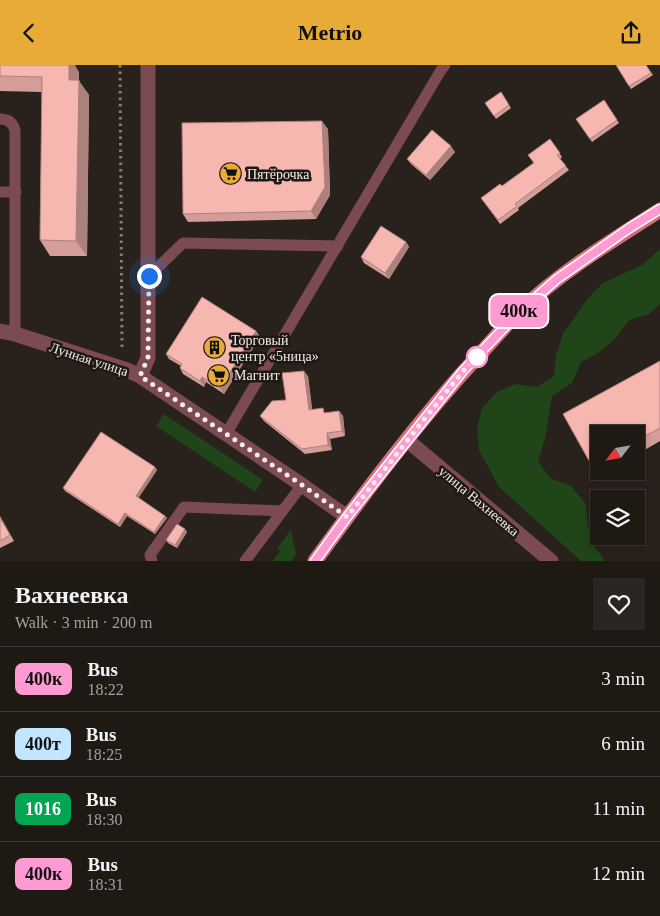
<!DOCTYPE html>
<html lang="en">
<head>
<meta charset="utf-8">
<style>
	:root { --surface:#1f1914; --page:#2c2622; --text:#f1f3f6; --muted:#a1a0a0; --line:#3c3834; --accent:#e8ab37 }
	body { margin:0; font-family:Georgia,serif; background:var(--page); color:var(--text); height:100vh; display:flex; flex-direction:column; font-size:19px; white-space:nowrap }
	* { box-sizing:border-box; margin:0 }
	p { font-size:16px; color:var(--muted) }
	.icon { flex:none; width:28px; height:28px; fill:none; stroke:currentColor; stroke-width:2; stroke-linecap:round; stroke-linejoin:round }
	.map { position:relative; height:496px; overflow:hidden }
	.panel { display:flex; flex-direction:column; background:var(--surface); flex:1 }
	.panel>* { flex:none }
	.badge { padding:0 10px; border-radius:8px; font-size:18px; line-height:32px }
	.needle { width:32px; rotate:239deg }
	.buttons { position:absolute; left:590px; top:360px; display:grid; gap:10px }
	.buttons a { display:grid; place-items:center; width:55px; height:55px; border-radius:0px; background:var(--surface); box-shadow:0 2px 8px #0003,0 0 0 1px var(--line); font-size:25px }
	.you { position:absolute; width:25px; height:25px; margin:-12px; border:4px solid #fff; border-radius:50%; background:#1a73e8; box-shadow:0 0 0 8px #1a73e833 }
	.map>.badge { position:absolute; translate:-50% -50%; box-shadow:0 0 0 2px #fff }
	.round { display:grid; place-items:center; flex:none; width:52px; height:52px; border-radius:0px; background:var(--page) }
	.overview { display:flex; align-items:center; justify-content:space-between; height:85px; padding:0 15px }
	h1 { font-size:24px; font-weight:800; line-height:38px }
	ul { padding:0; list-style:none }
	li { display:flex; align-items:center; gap:15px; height:65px; padding:0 15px; border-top:1px solid var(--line) }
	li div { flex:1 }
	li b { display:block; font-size:19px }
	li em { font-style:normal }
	li .badge { min-width:55px; font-weight:700; text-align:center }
	header { display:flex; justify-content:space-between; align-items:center; height:65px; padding:0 15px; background:var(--accent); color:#111; font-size:22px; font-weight:800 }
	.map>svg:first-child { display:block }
	.green { fill:#204519 }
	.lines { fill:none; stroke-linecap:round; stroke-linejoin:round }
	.path { stroke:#847d78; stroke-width:3; stroke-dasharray:2.5 4; stroke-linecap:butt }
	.service { stroke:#7c4a51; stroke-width:11 }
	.minor { stroke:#7c4a51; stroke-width:15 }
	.primary { stroke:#d36d7e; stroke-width:15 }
	.wall { fill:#d49d97 }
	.shaded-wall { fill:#ac807b }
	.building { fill:#f6b7b0; stroke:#ac807b }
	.line-casing { stroke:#fff; stroke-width:11 }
	.line { stroke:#ff9ad2; stroke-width:8 }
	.walk { stroke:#f3ede9; stroke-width:5; stroke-dasharray:0 9 }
	.stop-dot { fill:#fff; stroke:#ff9ad2; stroke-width:2.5 }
	.labels { text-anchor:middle; stroke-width:5; stroke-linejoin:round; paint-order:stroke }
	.poi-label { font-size:14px; fill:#f3ede9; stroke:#1f1812; text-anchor:start }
	.street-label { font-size:14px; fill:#f3ede9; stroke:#1f1812 }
</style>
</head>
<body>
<header><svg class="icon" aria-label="back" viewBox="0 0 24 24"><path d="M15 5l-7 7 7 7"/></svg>Metrio<svg class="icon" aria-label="share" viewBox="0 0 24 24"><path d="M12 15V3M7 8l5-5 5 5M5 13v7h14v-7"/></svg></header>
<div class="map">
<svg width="660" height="496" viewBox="0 0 660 496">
	<rect width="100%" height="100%" fill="#29211b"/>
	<!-- green -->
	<g class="green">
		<path d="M660 184V239L649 249 629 255 616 273 600 287 581 297 572 318 552 331 545 374 538 396 550 413 571 421 586 439 588 462 595 482 605 496H581L499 422 479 385 477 364 482 343 497 327 516 319 537 322 554 311 556 290 563 269 588 233 603 218 642 200Z"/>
		<path d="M164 349 263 415 255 427 156 361Z"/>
		<path d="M291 464 296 489 291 496H273L280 486 277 484Z"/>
	</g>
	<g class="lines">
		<!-- path -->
		<path class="path" d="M120 0 122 285"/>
		<!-- service -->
		<g class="service">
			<path d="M0 54C8 54 13 58 15 65V269"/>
			<path d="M0 127H16"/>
			<path d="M149 211 183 178 338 181"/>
			<path d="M226 369 441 5 445 0"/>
			<path d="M152 496 150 490 184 442 282 446"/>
			<path d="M245 496 302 420"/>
		</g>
		<!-- minor -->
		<g class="minor">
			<path d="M0 266 15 269 127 305 140 311 302 420 347 452"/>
			<path d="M140 311 148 293V0"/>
			<path d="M407 375 551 496"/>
		</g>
		<!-- primary -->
		<path class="primary" d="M315 496C366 426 419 355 478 291 492 277 504 261 519 247 559 208 613 175 660 145"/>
	</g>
	<!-- wall -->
	<g class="wall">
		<path d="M0 0 79 7V16L89 30 87 191H50L40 175 42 27 0 26Z"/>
		<path d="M616 0H646L653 10 631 24Z"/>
		<path d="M501 27 511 43 496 54 485 38Z"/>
		<path d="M604 35 619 58 592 77 576 54Z"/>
		<path d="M328 64 330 130 316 154 188 157 183 149Z"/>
		<path d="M550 74 562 92 560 94 569 105 518 143 519 145 500 159 481 133 502 121 533 98Z"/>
		<path d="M455 87 430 115 411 99 407 94Z"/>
		<path d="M406 177 409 182 389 214 364 198 361 192Z"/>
		<path d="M256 266 260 272 224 329 206 317 204 322 183 309 180 303 181 301 169 294 166 289Z"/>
		<path d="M660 296V376L636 390V369H599V406H606L598 411 592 401 563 349Z"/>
		<path d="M308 311 312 345 327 348 339 346 343 351 345 371 330 374 332 385 305 389 264 356 260 351 286 335Z"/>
		<path d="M155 402 157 405 138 433 167 453 155 469 127 451 120 462 65 426 63 423Z"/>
		<path d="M0 451 14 476 0 483Z"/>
		<path d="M187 467 177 483 168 478 166 475Z"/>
	</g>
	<!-- shaded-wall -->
	<g class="shaded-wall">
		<path d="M69 0H75L79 7V16L89 30 87 191 76 176 69 15Z"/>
		<path d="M322 56 328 64 330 130 316 154 311 146Z"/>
		<path d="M451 81 455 87 430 115 426 110Z"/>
		<path d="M406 177 409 182 389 214 385 208Z"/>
		<path d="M256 266 260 272 224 329 220 323Z"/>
		<path d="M304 306 308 311 313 350 309 345Z"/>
		<path d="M202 312 206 317 204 322 200 316Z"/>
		<path d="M339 346 343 351 345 371 342 366Z"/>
		<path d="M327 368 330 374 332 385 328 380Z"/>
		<path d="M155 402 157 405 138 434 136 431Z"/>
		<path d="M125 448 127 451 120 462 118 459Z"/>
		<path d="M165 451 167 453 155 469 154 467Z"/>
		<path d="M185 464 187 467 177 483 175 480Z"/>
	</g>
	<!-- building -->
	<g class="building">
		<path d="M0 0H69V15H79L76 176 40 175 42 12 0 11Z"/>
		<path d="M616 0H646L651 8 629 21Z"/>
		<path d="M501 27 509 40 494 51 485 38Z"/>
		<path d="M604 35 617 55 590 74 576 54Z"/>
		<path d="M322 56 325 122 311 146 183 149 182 58Z"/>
		<path d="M432 65 451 81 426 110 407 94Z"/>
		<path d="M550 74 560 88 557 90 566 101 515 139 517 141 498 155 481 133 500 119 502 121 534 98 528 90Z"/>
		<path d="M381 161 406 177 385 208 361 192Z"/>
		<path d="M202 232 256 266 220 323 202 312 200 316 180 303 182 299 166 289Z"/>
		<path d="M660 296V363L636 376V369H599V397L592 401 563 349Z"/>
		<path d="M304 306 309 345 323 343 324 348 339 346 342 366 327 368 328 380 302 384 260 351 272 336 286 335 282 308Z"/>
		<path d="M101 367 155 402 136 431 165 451 154 467 125 448 118 459 63 423Z"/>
		<path d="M0 453 10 470 0 476Z"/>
		<path d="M177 459 185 464 175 480 166 475Z"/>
	</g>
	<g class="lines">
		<defs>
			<path id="line" d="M315 496 347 452 395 391 463 306 519 247 557 214 628 164 660 144"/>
		</defs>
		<!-- line casing -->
		<use href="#line" class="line-casing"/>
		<!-- line -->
		<use href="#line" class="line"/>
		<!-- walk -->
		<path class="walk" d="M149 211 148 293 140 311 302 420 347 452 418 362 463 306 477 292"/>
	</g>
	<!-- icons -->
	<defs>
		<symbol id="supermarket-disc" viewBox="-11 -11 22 22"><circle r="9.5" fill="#e8ab37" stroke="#1f1812"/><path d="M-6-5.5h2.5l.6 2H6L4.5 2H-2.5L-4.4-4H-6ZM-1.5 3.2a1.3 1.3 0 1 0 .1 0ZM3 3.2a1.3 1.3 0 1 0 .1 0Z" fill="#111"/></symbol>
		<symbol id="building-disc" viewBox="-11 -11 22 22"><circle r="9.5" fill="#e8ab37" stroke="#1f1812"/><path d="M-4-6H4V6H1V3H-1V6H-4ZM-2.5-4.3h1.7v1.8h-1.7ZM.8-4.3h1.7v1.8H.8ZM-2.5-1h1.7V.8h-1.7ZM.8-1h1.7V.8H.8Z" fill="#111"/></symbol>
	</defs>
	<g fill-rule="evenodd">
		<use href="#supermarket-disc" x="218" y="96" width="25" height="25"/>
		<use href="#building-disc" x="202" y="270" width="25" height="25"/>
		<use href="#supermarket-disc" x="206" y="298" width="25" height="25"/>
	</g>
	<!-- markers -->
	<circle class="stop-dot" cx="477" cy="292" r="10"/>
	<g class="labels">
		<!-- poi labels -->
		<g class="poi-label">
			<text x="247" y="114">Пятёрочка</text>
			<text x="231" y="280">Торговый<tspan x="231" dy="16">центр «5ница»</tspan></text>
			<text x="234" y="315">Магнит</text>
		</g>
		<!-- street labels -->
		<g class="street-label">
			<text transform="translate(89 294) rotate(18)" y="5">Лунная улица</text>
			<text transform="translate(479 436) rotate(40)" y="5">улица Вахнеевка</text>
		</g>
	</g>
</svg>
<div class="buttons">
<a><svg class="needle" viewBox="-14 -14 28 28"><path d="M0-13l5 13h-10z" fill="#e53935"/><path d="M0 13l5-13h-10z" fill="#a1a0a0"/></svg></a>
<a><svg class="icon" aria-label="layers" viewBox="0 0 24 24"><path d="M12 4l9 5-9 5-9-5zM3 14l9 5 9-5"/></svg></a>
</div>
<div class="you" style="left:149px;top:211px"></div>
<b class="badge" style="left:519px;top:246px;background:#ff9ad2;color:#111">400к</b>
</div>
<section class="panel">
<div class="overview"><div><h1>Вахнеевка</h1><p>Walk · 3 min · 200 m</p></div><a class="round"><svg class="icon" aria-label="heart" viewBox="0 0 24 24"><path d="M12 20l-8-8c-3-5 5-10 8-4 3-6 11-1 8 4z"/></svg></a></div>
<ul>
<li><span class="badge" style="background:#ff9ad2;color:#111">400к</span><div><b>Bus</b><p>18:22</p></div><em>3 min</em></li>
<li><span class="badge" style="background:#c2e6ff;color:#111">400т</span><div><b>Bus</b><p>18:25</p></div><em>6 min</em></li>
<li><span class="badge" style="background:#00a651;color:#fff">1016</span><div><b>Bus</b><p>18:30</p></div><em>11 min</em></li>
<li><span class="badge" style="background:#ff9ad2;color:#111">400к</span><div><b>Bus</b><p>18:31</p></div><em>12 min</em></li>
</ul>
</section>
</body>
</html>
